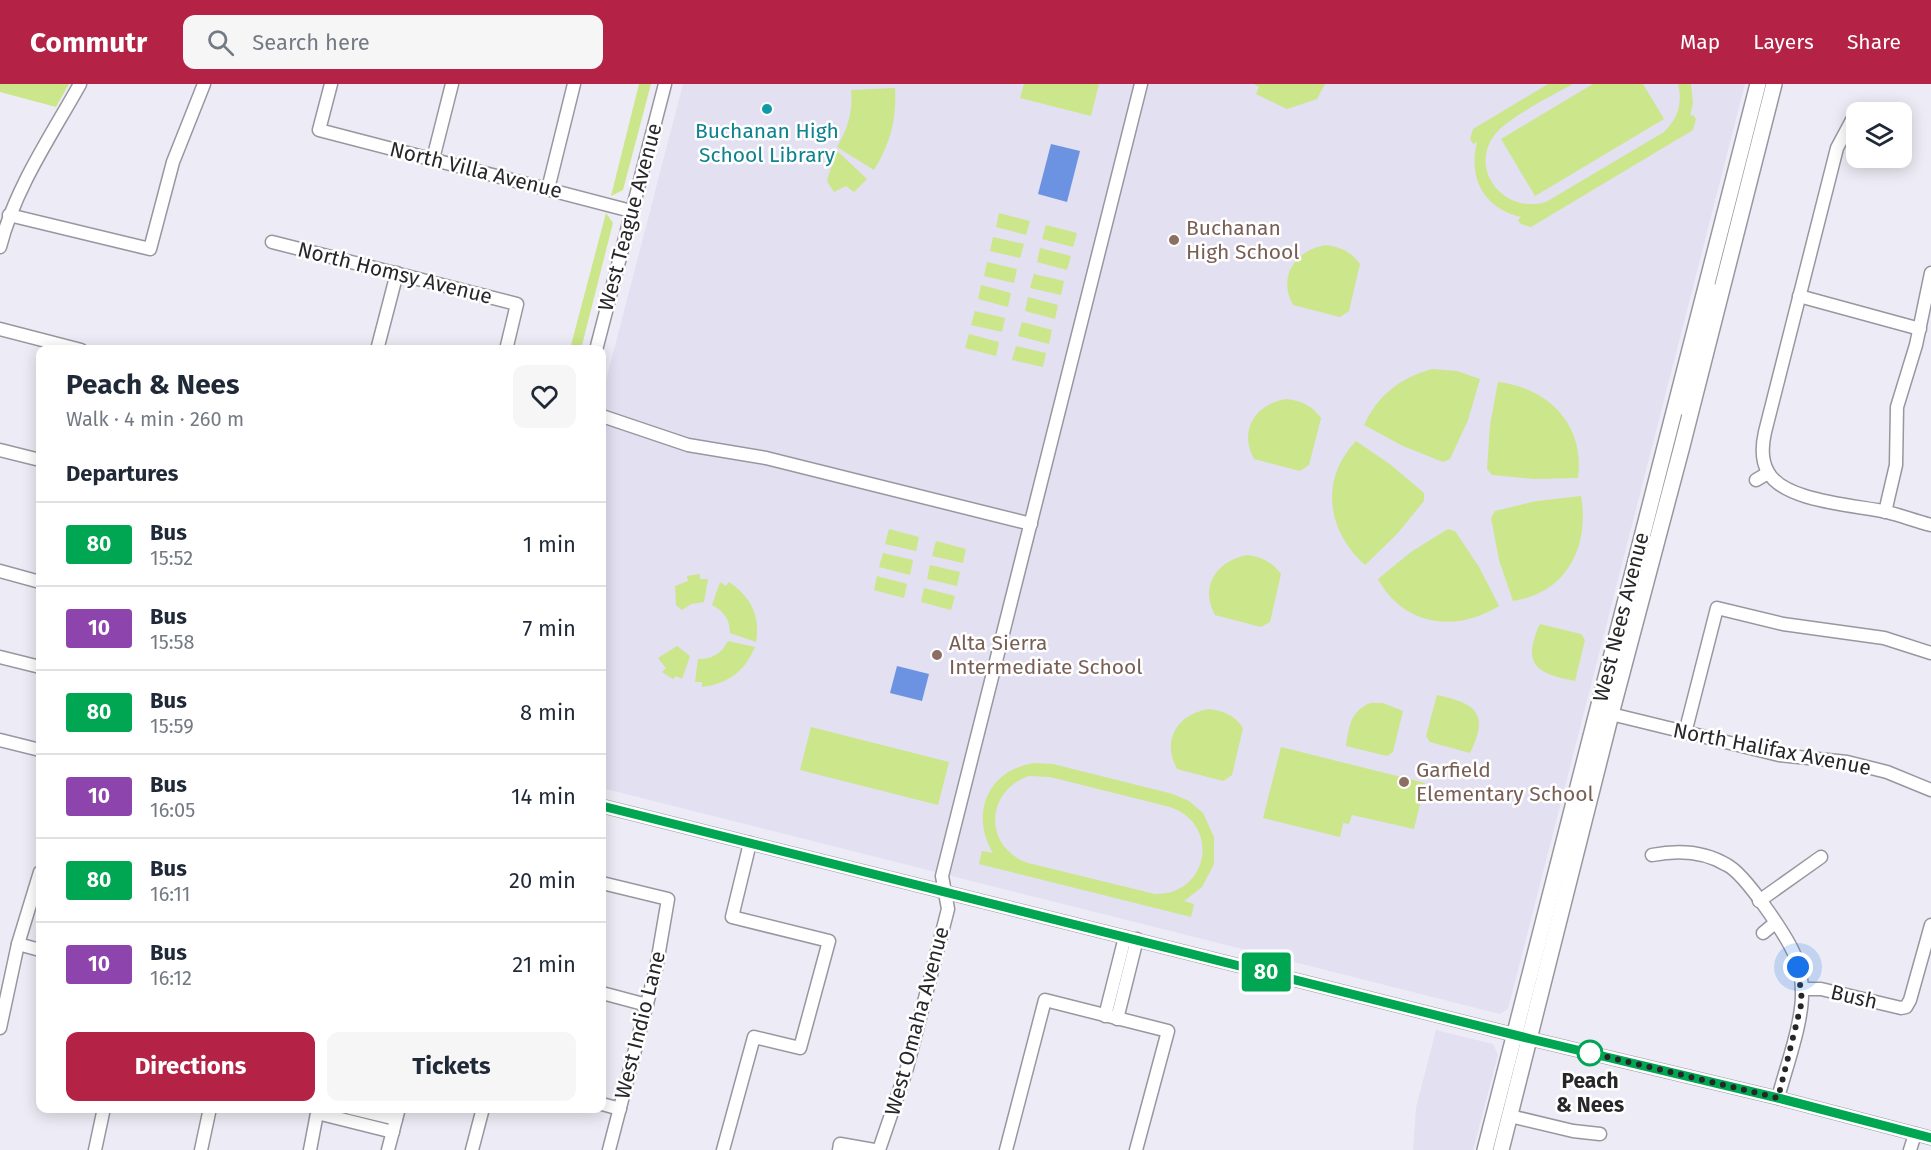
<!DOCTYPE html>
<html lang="en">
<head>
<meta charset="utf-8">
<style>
	:root { --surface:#fff; --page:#f6f6f7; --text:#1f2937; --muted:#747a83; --line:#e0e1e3; --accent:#b42245 }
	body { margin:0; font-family:"Fira Sans",sans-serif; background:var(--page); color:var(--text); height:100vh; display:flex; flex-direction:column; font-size:22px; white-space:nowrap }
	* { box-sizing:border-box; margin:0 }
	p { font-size:20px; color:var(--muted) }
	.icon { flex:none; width:33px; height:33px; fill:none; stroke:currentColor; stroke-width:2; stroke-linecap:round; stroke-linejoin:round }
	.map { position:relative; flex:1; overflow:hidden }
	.panel { position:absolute; left:36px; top:261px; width:570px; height:768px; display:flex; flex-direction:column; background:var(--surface); border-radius:12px; box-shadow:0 3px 15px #0003 }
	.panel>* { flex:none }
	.badge { padding:0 12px; border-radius:4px; font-size:21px; line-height:39px }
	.buttons { position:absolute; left:1846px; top:18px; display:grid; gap:12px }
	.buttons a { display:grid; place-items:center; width:66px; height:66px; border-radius:12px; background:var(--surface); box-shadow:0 3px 15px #0003; font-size:30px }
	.you { position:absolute; width:30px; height:30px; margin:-15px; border:4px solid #fff; border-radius:50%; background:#1a73e8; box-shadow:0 0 0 9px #1a73e833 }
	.map>.badge { position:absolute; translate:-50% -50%; box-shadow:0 0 0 3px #fff }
	h2 { padding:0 30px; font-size:22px; line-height:54px }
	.round { display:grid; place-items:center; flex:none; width:63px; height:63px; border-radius:12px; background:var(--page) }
	.overview { display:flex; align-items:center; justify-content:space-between; height:102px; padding:0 30px }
	h1 { font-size:28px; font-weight:700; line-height:45px }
	.primary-button { display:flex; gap:12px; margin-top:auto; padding:12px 30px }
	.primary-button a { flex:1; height:69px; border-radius:12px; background:var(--accent); color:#fff; font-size:24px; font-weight:700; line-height:69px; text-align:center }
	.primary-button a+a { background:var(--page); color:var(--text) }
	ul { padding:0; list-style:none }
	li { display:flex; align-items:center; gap:18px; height:84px; padding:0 30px; border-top:2px solid var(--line) }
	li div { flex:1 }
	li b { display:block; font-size:22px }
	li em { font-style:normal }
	li .badge { min-width:66px; font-weight:700; text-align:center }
	header { display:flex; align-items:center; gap:36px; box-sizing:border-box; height:84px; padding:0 30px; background:var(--accent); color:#fff }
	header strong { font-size:28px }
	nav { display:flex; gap:33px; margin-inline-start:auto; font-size:21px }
	.search { width:420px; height:54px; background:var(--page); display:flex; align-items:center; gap:15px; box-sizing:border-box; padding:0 21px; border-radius:12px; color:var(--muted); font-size:22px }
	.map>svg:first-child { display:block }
	.built { fill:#e2e0f1 }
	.green { fill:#cce68b; fill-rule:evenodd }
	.water { fill:#6b93e1 }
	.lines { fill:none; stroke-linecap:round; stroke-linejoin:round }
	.minor-casing { stroke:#9897a0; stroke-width:15 }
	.major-casing { stroke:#9897a0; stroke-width:18 }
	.minor { stroke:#fff; stroke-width:12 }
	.major { stroke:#fff; stroke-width:15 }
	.line-casing { stroke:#fff; stroke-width:14 }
	.line { stroke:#00a651; stroke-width:9 }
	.walk { stroke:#27272a; stroke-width:6; stroke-dasharray:0 10.8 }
	.culture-dot { fill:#0f9aa8; stroke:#fff; stroke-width:2 }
	.education-dot { fill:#8d6e63; stroke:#fff; stroke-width:2 }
	.stop-dot { fill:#fff; stroke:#00a651; stroke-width:3 }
	.labels { text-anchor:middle; stroke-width:5; stroke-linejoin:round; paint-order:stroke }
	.culture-label { font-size:21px; fill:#0d838f; stroke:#fff }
	.street-label { font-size:21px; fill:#27272a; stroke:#fff }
	.education-label { font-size:21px; fill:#785e54; stroke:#fff; text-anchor:start }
	.stop-label { font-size:21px; font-weight:bold; fill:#27272a; stroke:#fff }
</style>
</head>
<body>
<header>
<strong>Commutr</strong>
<div class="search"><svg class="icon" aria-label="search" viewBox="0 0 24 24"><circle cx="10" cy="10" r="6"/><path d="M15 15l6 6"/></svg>Search here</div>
<nav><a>Map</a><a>Layers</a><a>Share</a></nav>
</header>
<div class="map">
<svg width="1931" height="1066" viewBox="0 0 1931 1066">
	<rect width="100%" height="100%" fill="#edecf6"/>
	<!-- built -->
	<g class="built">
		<path d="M683 0H1745L1508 925 1500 930 602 704V312Z"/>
		<path d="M1436 946 1493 960 1498 971 1473 1066H1413L1416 1024Z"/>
	</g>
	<!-- green -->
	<g class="green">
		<path d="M0 0H69L56 23 0 8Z"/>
		<path d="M639 0H651L623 106 611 112Z"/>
		<path d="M1024 0H1099L1091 32 1020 14Z"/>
		<path d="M1254 0H1325L1317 15 1287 25 1256 10 1259 3Z"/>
		<path d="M1548 0H1573C1553 11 1511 32 1497 48 1466 83 1503 131 1546 118L1664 48C1678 34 1683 19 1678 0H1691L1693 19 1690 32 1693 31 1696 35 1693 46 1531 143 1521 140 1518 136 1521 133C1484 124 1468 95 1477 58L1473 60 1470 55 1473 45Z"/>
		<path d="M1593 0H1643L1664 35 1535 112 1501 55Z"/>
		<path d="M895 4C897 35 890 60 874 86L837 63C848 44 853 28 851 6Z"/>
		<path d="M836 66 867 95 854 108 846 102 834 108 827 97Z"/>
		<path d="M606 129 613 139 581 265H570Z"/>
		<path d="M999 129 1030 137 1026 151 996 143Z"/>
		<path d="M1046 141 1077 149 1073 163 1042 155Z"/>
		<path d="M993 153 1024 160 1020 174 990 167Z"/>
		<path d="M1326 161C1341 163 1351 168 1360 180L1349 227 1340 233 1293 221C1277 192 1296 166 1326 161Z"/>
		<path d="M1040 164 1071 172 1067 186 1037 178Z"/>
		<path d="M987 178 1017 185 1014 199 984 192Z"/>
		<path d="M1034 190 1064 197 1061 211 1030 204Z"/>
		<path d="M981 201 1011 209 1008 223 978 215Z"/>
		<path d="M1028 213 1058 221 1055 235 1025 227Z"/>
		<path d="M975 227 1005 234 1002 248 971 241Z"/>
		<path d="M1022 238 1052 246 1049 260 1018 252Z"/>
		<path d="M969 250 999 258 996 272 965 264Z"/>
		<path d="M1016 262 1046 269 1043 283 1012 276Z"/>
		<path d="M1432 285 1457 287 1480 295 1468 336 1450 375 1443 378 1403 362 1364 341C1378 311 1400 294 1432 285Z"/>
		<path d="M1498 298C1549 304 1585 341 1578 394L1535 395 1492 391 1487 385 1490 341Z"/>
		<path d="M1286 315C1302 317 1311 321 1321 334L1309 381 1300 387 1254 375C1238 345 1256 320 1286 315Z"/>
		<path d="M1356 357 1391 381 1424 409V417L1397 450 1365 481C1327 447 1319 396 1356 357Z"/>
		<path d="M1581 412C1590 463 1566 509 1513 517L1499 476 1491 434 1495 427 1537 417Z"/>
		<path d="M889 445 919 453 916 467 885 460Z"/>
		<path d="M1448 445 1455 447 1479 483 1499 522C1455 549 1404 542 1378 495L1411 468Z"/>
		<path d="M936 457 966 465 963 479 932 472Z"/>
		<path d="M883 469 913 476 910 491 879 483Z"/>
		<path d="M1247 471C1262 473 1272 478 1281 490L1270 538 1261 543 1215 531C1199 502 1217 477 1247 471Z"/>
		<path d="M930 481 960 488 957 502 927 495Z"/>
		<path d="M700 490V495H708L704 518 691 520 682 526 676 521 675 502 688 497 687 492Z"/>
		<path d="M877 492 907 500 904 514 874 506Z"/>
		<path d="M720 498 726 502 729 498C750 512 761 532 756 558L730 549C730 536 724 527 712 521Z"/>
		<path d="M924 504 955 512 951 526 921 518Z"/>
		<path d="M1540 540 1581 550 1585 556 1575 597C1537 590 1521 581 1540 540Z"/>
		<path d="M728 557 755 563C745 587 728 600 702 603V598H695L698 575C713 575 722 569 728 557Z"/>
		<path d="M677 562 690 572 682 595 676 592 673 595 662 588 666 584 658 574Z"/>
		<path d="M1437 611C1475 619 1490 629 1470 669L1430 658 1426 652Z"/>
		<path d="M1370 619H1383L1403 627 1393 668 1387 672 1346 662C1349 643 1350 628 1370 619Z"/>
		<path d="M1209 625C1224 627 1234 631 1243 644L1232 691 1223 697 1177 685C1161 655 1178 630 1209 625Z"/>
		<path d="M811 643 949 678 938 721 800 686Z"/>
		<path d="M1281 663 1425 699 1414 745 1352 731 1349 740 1343 739 1340 753 1263 734Z"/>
		<path d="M1035 679 1053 680 1173 710 1189 717 1203 729 1214 753V780L1202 803 1184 817 1194 820 1191 833 979 780 982 767 993 769C969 729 989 685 1035 679ZM1029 692 1050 693 1170 723C1221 740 1209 811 1155 810L1028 779C983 763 985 707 1029 692Z"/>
	</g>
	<!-- water -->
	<g class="water">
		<path d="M1051 60 1080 67 1067 118 1038 110Z"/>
		<path d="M897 582 929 590 922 617 890 609Z"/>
	</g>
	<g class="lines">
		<defs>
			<g id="minor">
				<path d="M331 0 319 46 631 127"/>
				<path d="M1852 36 1837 64 1765 348C1762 361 1761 376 1768 388 1784 418 1856 421 1887 428 1902 432 1916 437 1931 441"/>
				<path d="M433 75 452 0"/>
				<path d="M548 105 574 0"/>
				<path d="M9 131 150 165 173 78 204 0"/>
				<path d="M272 158 517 220 506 266"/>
				<path d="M0 163C15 104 51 52 80 0"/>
				<path d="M1799 212 1920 245"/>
				<path d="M0 245 81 266"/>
				<path d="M377 266 397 189"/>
				<path d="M596 266 665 0"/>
				<path d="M1684 325 1712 212 1711 205 1706 200"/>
				<path d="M602 332 688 361 766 374 1031 440"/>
				<path d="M0 366 40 376"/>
				<path d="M1756 396 1768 389"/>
				<path d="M1885 428 1896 381 1897 323 1916 261 1931 189"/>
				<path d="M0 487 40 498"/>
				<path d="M0 573 40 583"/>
				<path d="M1611 630 1779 671 1847 678 1887 688 1931 706"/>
				<path d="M1685 649 1717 524 1783 540 1884 554 1931 569"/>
				<path d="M0 656 40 666"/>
				<path d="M602 722 1531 955 1778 1014 1931 1054"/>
				<path d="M1652 771C1677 766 1704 767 1727 781 1745 790 1787 852 1795 872 1799 883 1802 895 1802 907 1803 938 1786 983 1778 1014"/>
				<path d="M602 799 668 815 656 885 609 1066"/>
				<path d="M1759 817 1821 773"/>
				<path d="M1763 849 1775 839"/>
				<path d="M18 860 40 866"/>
				<path d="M1802 905H1821L1901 924 1906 923 1910 916 1931 841"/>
				<path d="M602 909 647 921"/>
				<path d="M1105 932 1125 853"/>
				<path d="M1117 935 1137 855"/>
				<path d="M0 944 18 860 40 788"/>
				<path d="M602 1020 620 1025"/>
				<path d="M350 1024 396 1035"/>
				<path d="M317 1029 393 1048"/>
				<path d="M1510 1032 1573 1047 1600 1050"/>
				<path d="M95 1066 104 1024"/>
				<path d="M201 1066 210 1024"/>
				<path d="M310 1066 318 1024"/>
				<path d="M388 1066 399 1024"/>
				<path d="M472 1066 483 1024"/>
				<path d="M723 1066 754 953 800 964 829 857 732 833 750 759"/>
				<path d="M839 1066 840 1060 874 1066"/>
				<path d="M879 1066 907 984 948 825 942 792 1141 0"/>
				<path d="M1006 1066 1045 916 1168 947 1136 1066"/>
				<path d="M1910 1066 1915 1050"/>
			</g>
			<g id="major">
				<path d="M1485 1066 1758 0"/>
				<path d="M1501 1066 1611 630 1682 362 1774 0"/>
			</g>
		</defs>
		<!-- minor casing -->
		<use href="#minor" class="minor-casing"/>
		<!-- major casing -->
		<use href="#major" class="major-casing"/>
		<!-- minor -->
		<use href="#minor" class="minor"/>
		<!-- major -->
		<use href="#major" class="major"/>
	</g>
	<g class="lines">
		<defs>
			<path id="line" d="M602 722 1531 955 1778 1014 1931 1054"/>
		</defs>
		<!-- line casing -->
		<use href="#line" class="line-casing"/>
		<!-- line -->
		<use href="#line" class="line"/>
		<!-- walk -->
		<path class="walk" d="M1590 969 1583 967 1778 1014 1802 917 1798 883"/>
	</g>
	<!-- markers -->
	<circle class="culture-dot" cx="767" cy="25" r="6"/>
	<g class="education-dot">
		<circle cx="1174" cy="156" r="6"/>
		<circle cx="937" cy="571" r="6"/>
		<circle cx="1404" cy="698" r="6"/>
	</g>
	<circle class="stop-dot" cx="1590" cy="969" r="12"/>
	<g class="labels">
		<!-- culture labels -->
		<g class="culture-label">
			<text x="767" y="54">Buchanan High<tspan x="767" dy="24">School Library</tspan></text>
		</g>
		<!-- street labels -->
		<g class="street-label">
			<text transform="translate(476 86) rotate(14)" y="7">North Villa Avenue</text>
			<text transform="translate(630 133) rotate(-75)" y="7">West Teague Avenue</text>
			<text transform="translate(395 189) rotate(14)" y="7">North Homsy Avenue</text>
			<text transform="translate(1621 533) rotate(-76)" y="7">West Nees Avenue</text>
			<text transform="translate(1772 665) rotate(11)" y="7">North Halifax Avenue</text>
			<text transform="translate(1854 913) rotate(13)" y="7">Bush</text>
			<text transform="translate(917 937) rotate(-75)" y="7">West Omaha Avenue</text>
			<text transform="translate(640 941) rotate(-76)" y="7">West Indio Lane</text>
		</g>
		<!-- education labels -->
		<g class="education-label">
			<text x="1186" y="151">Buchanan<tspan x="1186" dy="24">High School</tspan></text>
			<text x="949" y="566">Alta Sierra<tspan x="949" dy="24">Intermediate School</tspan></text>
			<text x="1416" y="693">Garfield<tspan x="1416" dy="24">Elementary School</tspan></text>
		</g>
		<!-- stop labels -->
		<g class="stop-label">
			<text x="1590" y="1004">Peach<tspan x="1590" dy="24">&amp; Nees</tspan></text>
		</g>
	</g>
</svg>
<div class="buttons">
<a><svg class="icon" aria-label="layers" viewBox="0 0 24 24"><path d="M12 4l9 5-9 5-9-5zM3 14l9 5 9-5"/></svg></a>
</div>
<div class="you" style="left:1798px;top:883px"></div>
<b class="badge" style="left:1266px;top:888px;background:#00a651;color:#fff">80</b>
<section class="panel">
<div class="overview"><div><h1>Peach &amp; Nees</h1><p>Walk · 4 min · 260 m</p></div><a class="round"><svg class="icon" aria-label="heart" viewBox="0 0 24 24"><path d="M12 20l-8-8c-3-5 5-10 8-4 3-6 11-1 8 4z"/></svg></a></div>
<h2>Departures</h2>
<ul>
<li><span class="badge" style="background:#00a651;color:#fff">80</span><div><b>Bus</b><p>15:52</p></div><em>1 min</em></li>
<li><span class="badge" style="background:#8e44ad;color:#fff">10</span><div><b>Bus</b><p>15:58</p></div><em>7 min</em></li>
<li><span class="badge" style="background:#00a651;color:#fff">80</span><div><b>Bus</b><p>15:59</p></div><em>8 min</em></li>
<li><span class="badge" style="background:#8e44ad;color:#fff">10</span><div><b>Bus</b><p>16:05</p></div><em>14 min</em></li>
<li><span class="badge" style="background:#00a651;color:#fff">80</span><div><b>Bus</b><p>16:11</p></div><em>20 min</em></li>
<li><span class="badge" style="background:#8e44ad;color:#fff">10</span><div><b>Bus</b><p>16:12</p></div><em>21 min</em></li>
</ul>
<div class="primary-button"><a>Directions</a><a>Tickets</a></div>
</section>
</div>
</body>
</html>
